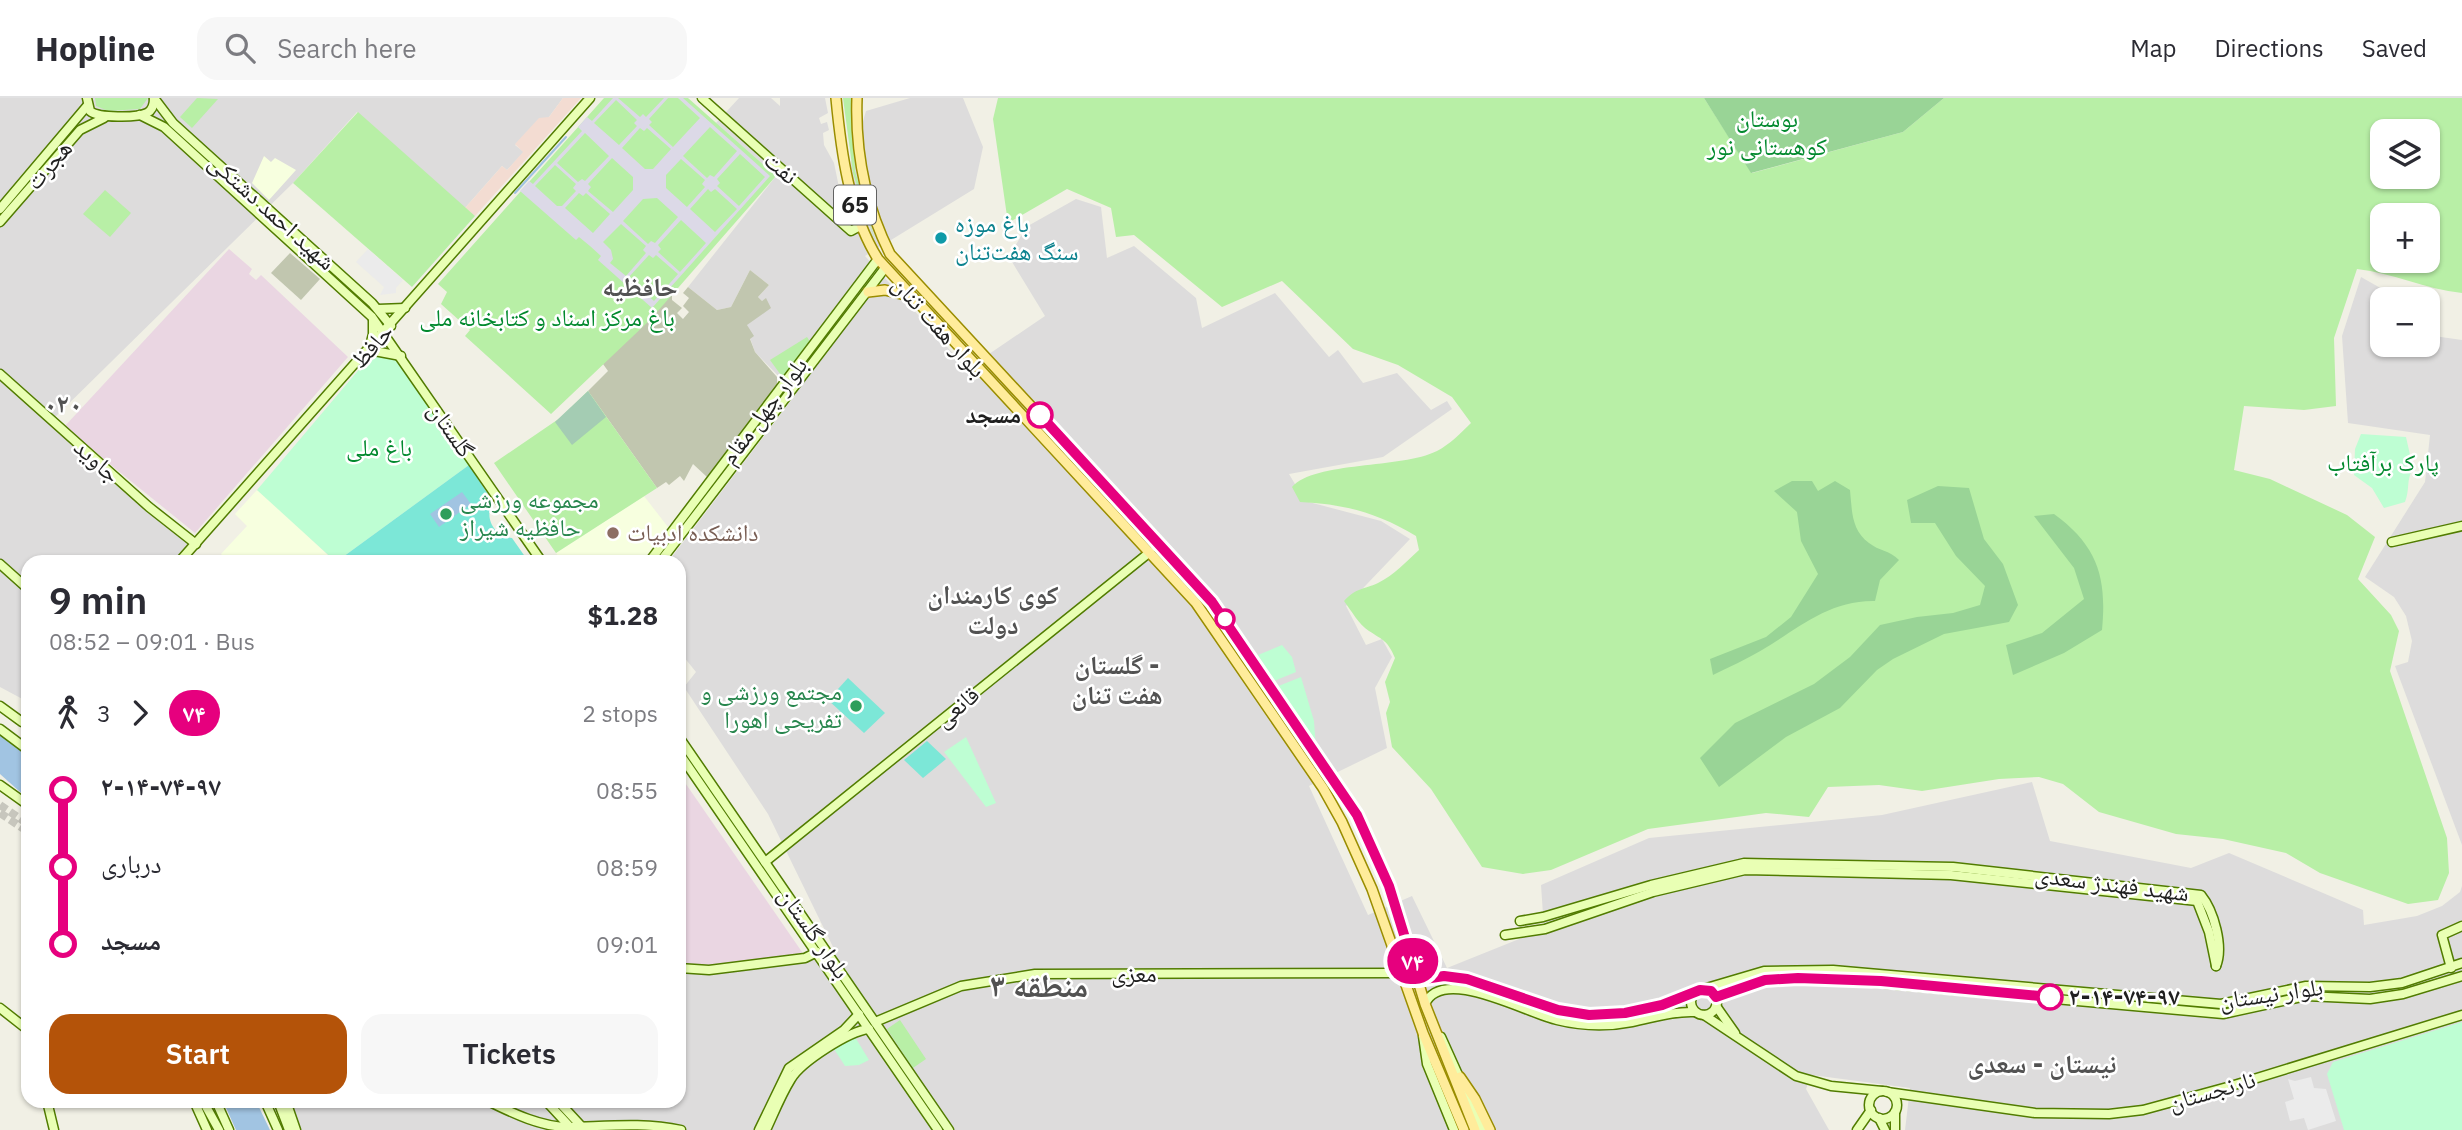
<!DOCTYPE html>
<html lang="en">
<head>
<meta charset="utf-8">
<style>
	:root { --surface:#fff; --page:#f7f7f7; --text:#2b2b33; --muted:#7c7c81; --line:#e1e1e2; --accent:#b45309 }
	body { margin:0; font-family:"IBM Plex Sans","Noto Naskh Arabic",sans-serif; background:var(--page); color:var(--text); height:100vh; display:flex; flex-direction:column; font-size:26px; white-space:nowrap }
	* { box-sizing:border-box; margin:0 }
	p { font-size:23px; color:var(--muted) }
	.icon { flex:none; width:38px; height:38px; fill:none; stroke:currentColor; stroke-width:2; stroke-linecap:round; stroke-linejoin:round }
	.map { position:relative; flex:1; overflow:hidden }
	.side { position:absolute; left:21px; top:457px; width:665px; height:553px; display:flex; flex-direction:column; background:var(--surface); border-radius:21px; box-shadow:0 2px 5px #0004 }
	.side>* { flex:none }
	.badge { padding:0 14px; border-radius:23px; font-size:24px; line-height:46px }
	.fabs { position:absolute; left:2370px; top:21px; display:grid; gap:14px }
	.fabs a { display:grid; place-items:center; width:70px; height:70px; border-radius:14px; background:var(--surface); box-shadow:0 2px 5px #0004; font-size:35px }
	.map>.badge { position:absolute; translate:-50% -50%; box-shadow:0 0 0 4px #fff }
	.legs { display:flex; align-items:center; gap:10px; height:77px; padding:0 28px; font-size:23px }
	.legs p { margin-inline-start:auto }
	.headline { display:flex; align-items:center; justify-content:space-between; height:119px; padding:0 28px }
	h1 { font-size:38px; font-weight:600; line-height:52px }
	.cta { display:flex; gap:14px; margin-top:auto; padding:14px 28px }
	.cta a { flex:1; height:80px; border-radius:21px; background:var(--accent); color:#fff; font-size:28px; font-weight:600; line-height:80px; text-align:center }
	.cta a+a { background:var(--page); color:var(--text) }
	ul { padding:0 28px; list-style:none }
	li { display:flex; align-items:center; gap:24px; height:77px; font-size:26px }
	li i { display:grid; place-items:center; width:10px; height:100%; margin:0 9px; background:currentColor }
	li i::after { content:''; width:18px; height:18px; margin:-9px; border:5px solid; border-radius:50%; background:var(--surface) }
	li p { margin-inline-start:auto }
	li:first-child i { background:linear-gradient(#0000 50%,currentColor 0) }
	li:last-child i { background:linear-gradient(currentColor 50%,#0000 0) }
	header { display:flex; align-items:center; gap:42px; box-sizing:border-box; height:98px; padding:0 35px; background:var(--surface); border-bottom:2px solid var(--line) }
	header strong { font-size:33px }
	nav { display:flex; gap:38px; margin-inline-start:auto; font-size:24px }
	.search { width:490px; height:63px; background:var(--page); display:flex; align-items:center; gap:18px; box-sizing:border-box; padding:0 24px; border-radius:21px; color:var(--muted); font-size:26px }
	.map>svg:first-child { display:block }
	.residential { fill:#dddcdc }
	.commercial { fill:#f3dcd2 }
	.industrial { fill:#ead6e2 }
	.education { fill:#f7ffdf }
	.construction { fill:#c1c6af }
	.grass { fill:#b8efa6; fill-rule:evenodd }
	.forest { fill:#99d496 }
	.cemetery { fill:#a4ccb3 }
	.park { fill:#befed3 }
	.pitch { fill:#7ce7d7 }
	.parking { fill:#ebebeb }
	.plaza { fill:#dcd9e7; fill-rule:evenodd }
	.water { fill:#a1c4e2 }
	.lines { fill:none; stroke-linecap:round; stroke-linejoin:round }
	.stream { stroke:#a1c4e2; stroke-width:2 }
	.secondary-tunnel { stroke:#c7c6bd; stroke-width:8; stroke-dasharray:8 4; stroke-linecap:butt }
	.secondary-casing { stroke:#517c00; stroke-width:11 }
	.primary-casing { stroke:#9a8d00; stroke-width:12 }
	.secondary { stroke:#e9ffb4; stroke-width:8 }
	.primary { stroke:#ffec9b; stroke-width:9 }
	.line-1-casing { stroke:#fff; stroke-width:16 }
	.line-1 { stroke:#e6007e; stroke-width:10 }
	.culture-dot { fill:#0f9aa8; stroke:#fff; stroke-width:2.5 }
	.stop-1-dot { fill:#fff; stroke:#e6007e; stroke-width:3.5 }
	.leisure-dot { fill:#2e9e5b; stroke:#fff; stroke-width:2.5 }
	.education-dot { fill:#8d6e63; stroke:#fff; stroke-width:2.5 }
	.labels { text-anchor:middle; stroke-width:5; stroke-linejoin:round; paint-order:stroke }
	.shield { fill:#fff; stroke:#626262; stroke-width:2 }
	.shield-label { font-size:23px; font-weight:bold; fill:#1f1f1f }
	.park-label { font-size:24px; fill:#02892e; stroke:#fff }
	.street-label { font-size:24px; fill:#1f1f1f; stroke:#fff }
	.culture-label { font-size:24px; fill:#0d838f; stroke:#fff; text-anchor:start }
	.stop-label { font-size:24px; font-weight:bold; fill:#1f1f1f; stroke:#fff; text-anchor:end }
	.leisure-label { font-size:24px; fill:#27864d; stroke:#fff; text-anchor:start }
	.education-label { font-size:24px; fill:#785e54; stroke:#fff; text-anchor:start }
	.neighbourhood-label { font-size:26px; font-weight:bold; fill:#525252; stroke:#fff }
	.district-label { font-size:32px; font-weight:bold; fill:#525252; stroke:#fff }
</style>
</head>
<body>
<header>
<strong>Hopline</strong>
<div class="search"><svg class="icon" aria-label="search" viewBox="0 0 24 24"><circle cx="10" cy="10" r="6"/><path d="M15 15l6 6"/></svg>Search here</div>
<nav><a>Map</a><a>Directions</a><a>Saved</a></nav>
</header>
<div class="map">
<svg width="2462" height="1032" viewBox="0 0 2462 1032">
	<rect width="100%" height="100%" fill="#f1f0e5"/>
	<!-- residential -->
	<g class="residential">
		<path d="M0 0H563L549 19 515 47 524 54 507 72 502 68 465 110 357 14 293 85 48 326 197 450 185 464H28V604L0 589Z"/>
		<path d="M739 0H771L780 8V0H825L828 15 819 20 821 26 827 24 829 32 823 35 824 47 834 65 841 99 866 13 910 0H963L983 49 974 91 865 158 967 271 1045 218 1009 159 1026 129 1076 101 1101 109 1107 160 1134 148 1196 200 1202 230 1275 195 1329 259 1338 252 1363 285 1397 275 1431 312 1447 303 1452 311 1383 359 1289 376 1305 403 1381 423 1410 441 1346 508 1366 547 1382 541 1392 559 1375 590 1387 650 1309 688 1368 817 1412 798 1447 870 1544 831 1541 787 1649 740 1882 717 2032 684 2050 743 2191 770 2229 755 2363 812 2364 827 2417 818 2442 808 2460 794 2462 788V1032H1905L1910 990 1812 977 1806 991 1829 1032H300L290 1009 291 1003H679V874L716 875 835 853 768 716 684 589 696 574 679 553V464H668L796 296 755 254 750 240 747 227 765 201 762 203 758 199 769 187 750 172 731 209 717 212 688 189 776 78 716 25Z"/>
		<path d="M2361 179 2391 196V201H2382V247H2427V237L2462 242V747L2395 568 2408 564 2412 543 2406 518 2394 499 2365 479 2425 384 2430 337 2348 325 2342 238Z"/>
	</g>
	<!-- commercial -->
	<path class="commercial" d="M563 0H581L475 118 465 110 502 68 507 72 523 54 515 46 539 20 549 19Z"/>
	<!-- industrial -->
	<g class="industrial">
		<path d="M229 151 252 171 249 176 256 182 261 177 348 259 195 435 64 329Z"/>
		<path d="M679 676 802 854 800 857 717 868 679 866Z"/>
	</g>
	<!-- education -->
	<g class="education">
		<path d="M264 58 271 64 275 60 296 72 269 102 252 85Z"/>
		<path d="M257 392 290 421 335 464H229L221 456 247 428 235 416Z"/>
		<path d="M644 398 668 429 642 464H562L556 455Z"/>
	</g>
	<!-- construction -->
	<g class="construction">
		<path d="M290 155 320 181 301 202 271 175Z"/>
		<path d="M750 172 769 187 758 199 762 203 766 200 771 210 747 227 754 238 750 241 755 254 777 279V289L707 379 693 366 684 383 680 378 669 387 666 384 657 390 588 293 608 273 603 266 672 196V202L682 210 677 215 683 221 689 214 683 208 689 200 683 195 688 189 717 212 731 209Z"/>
	</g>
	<!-- grass -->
	<g class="grass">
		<path d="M95 0H148L140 11 108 13 96 8Z"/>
		<path d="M197 0 218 1 192 30 180 19Z"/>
		<path d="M604 0H688L776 78 650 222 551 316 465 238 470 232 441 206 447 194 438 186Z"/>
		<path d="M843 0H853L855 73 877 149 853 75Z"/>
		<path d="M998 0H1704L1752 75 1903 34 1944 0H2462V195C2425 191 2393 175 2357 171L2334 240 2336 308 2304 312 2244 308 2234 372 2270 381 2347 417 2375 439 2358 481 2391 517 2399 533 2390 573 2447 740 2449 775 2438 802 2408 806 2320 775 2286 755 2223 741 2176 736 2099 714 2063 686 2039 679 1999 681 1922 693 1879 687 1828 689 1809 719 1766 715 1648 731 1551 772 1523 776 1482 769 1431 691 1392 649 1386 615 1390 604 1385 584 1395 560C1388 543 1383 542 1369 533 1359 527 1351 512 1344 503 1357 489 1363 492 1378 485 1394 477 1406 464 1419 452L1416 438C1378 415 1344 406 1300 404L1292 389C1315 363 1401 371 1437 353 1449 347 1462 334 1471 325L1452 299 1398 267 1353 251 1282 183 1222 209 1134 137 1116 139 1111 110 1067 91 1008 125 993 21ZM2382 33H2427V79H2382ZM2382 117H2427V163H2382Z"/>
		<path d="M358 14 475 118 412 189 293 85Z"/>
		<path d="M105 92 131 115 110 139 83 116Z"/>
		<path d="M807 239 811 245 783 280 770 262Z"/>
		<path d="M1007 292 1202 499 1237 549 1234 550 1184 484 1005 295Z"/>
		<path d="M588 293 657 390 556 455 494 365 560 320Z"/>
		<path d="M900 922 926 961 913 970 887 931Z"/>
	</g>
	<!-- forest -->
	<g class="forest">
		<path d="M1704 0H1944L1903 34 1751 75Z"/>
		<path d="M1792 383H1812L1818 393 1835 383 1850 392C1852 412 1851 432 1869 445 1879 453 1889 452 1899 462L1880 482 1875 503C1829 502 1799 530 1762 552 1747 561 1729 569 1713 577L1710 561 1766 539 1791 519 1818 476 1801 443 1797 414 1774 393Z"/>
		<path d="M1938 388 1969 390 1984 441 2003 466 2018 507 2009 524 1944 536 1893 561 1877 572 1840 610 1786 639 1719 689 1700 660 1735 625 1814 586 1850 559 1880 527 1917 519 1953 515 1980 507 1985 488 1956 458 1935 425H1911L1907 402Z"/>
		<path d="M2054 416C2098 448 2107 480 2102 532L2064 555 2013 577 2006 547 2042 535 2084 501 2074 470 2034 418Z"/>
	</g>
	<!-- cemetery -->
	<path class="cemetery" d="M588 293 606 319 572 347 555 324Z"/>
	<!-- park -->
	<g class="park">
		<path d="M379 257 400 261 469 367 336 464 257 392 367 262Z"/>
		<path d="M2361 336 2406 339 2413 370C2406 382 2410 392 2405 404L2384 410 2372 390 2354 377 2355 351Z"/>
		<path d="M1282 547 1292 559 1296 574 1274 583 1258 557Z"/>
		<path d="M1301 579 1314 623 1316 651 1276 589Z"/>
		<path d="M966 639 996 705 986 709 944 654Z"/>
		<path d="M2462 924V1032H2344L2327 976 2333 964Z"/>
		<path d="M855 939 869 962 859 967 845 968 834 951Z"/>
	</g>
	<!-- pitch -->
	<g class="pitch">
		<path d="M469 367 493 404C483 420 495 439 512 440L526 460 521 464H336Z"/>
		<path d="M848 580 885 615 864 635 828 602Z"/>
		<path d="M927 643 946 661 923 680 904 662Z"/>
	</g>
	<!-- parking -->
	<g class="parking">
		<path d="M368 151 403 182 396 190V195L380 197 384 189 356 164Z"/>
		<path d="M2311 979 2314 990 2326 991 2336 1023 2308 1032 2304 1020 2290 1023 2285 1004 2294 1001 2288 981 2295 983Z"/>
	</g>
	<!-- plaza -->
	<path class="plaza" d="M613 0H618L640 19 643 16 646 19 664 0H668L649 21 652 24 649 27 673 49 700 20 678 0H683L770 78 652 210 598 162 601 158 590 148 579 139 576 142 520 93 529 83 533 86 582 33 578 29 587 19 592 23ZM616 2 637 22 634 25 637 28 619 47 594 25ZM710 29 737 53 714 79 710 77 707 80 683 58ZM640 30 644 33 647 30 671 51 653 71H645L622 50ZM585 35 609 58 585 83 582 81 578 84 557 65ZM740 56 765 79 739 108 717 88 720 85 717 81ZM612 60 633 79V92L613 114 588 93 591 89 588 86ZM681 61 705 82 702 86 705 89 687 109 666 90V77ZM555 67 576 86 573 90 576 93 562 108H557L535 88ZM708 91 711 94 715 91 737 111 715 134 690 111ZM579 95 583 98 586 95 610 116 593 135 565 110ZM657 100 678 119 655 145 651 143 648 146 623 123 643 101ZM681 122 706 145 680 174 658 154 661 151 658 147ZM621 126 646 148 643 152 646 155 626 178 610 165 613 161 611 152 603 144ZM649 157 653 160 656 157 678 176 654 203 628 180Z"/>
	<!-- water -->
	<g class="water">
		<path d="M462 394 471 406 439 429 430 416Z"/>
		<path d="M0 636 28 658V701L0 676Z"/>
		<path d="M223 1003H256L270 1032H236Z"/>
	</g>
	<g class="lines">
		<!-- stream -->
		<path class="stream" d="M515 95 566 39"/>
		<!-- secondary-tunnel -->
		<g class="secondary-tunnel">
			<path d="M0 707 28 726"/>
			<path d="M0 715 27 733"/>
		</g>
		<defs>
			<g id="secondary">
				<path d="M87 0 90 13C98 20 137 20 147 15 153 12 154 6 154 0"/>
				<path d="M154 0 173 25 372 205 391 228"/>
				<path d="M702 0 851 133 862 127"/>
				<path d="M140 17 164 29 372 219 542 464"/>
				<path d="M0 111 87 8"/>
				<path d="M0 124 80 32 104 20"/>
				<path d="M378 211 405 210"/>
				<path d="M373 222V236L369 252 401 258"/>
				<path d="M0 276 149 409 196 446"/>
				<path d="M2392 444 2462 428"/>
				<path d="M179 464 590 0"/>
				<path d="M649 464 878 161"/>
				<path d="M660 464 885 170"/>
				<path d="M0 466 28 491"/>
				<path d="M0 608 22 624"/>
				<path d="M0 631 28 652"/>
				<path d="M679 639 949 1032"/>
				<path d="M679 655 938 1032"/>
				<path d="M0 687 28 707"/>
				<path d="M27 733 28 734"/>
				<path d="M765 764 1150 454"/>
				<path d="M1520 823 1543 819 1651 787 1744 765 1953 769 2201 797C2214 813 2224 849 2216 868"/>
				<path d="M1505 837 1545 831 1653 794 1745 772 1951 777 2197 803 2209 834 2216 868"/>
				<path d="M679 870 709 872 805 860 817 854"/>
				<path d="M2451 870 2442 837 2462 828"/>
				<path d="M1418 882C1431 880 1443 878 1456 879 1491 884 1524 904 1558 912 1605 924 1650 912 1694 895"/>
				<circle cx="1704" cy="904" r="13"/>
				<path d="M1703 891 1764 873 1833 872 2221 906 2306 888 2370 889 2402 885 2462 865"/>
				<path d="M1716 899 1765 882 1833 881 2223 916 2306 898 2370 901 2403 896 2462 878"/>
				<path d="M1425 906C1442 867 1526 915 1557 922 1581 928 1607 929 1632 924 1653 920 1673 913 1695 914"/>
				<path d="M1716 908 1735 935"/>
				<path d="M0 910 28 932"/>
				<path d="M1704 917 1796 978 1831 988 1882 993"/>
				<path d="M875 924 961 888 1035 876 1401 875"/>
				<path d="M1423 938 1427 966 1454 1032"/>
				<path d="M1441 939 1483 1032"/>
				<circle cx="1883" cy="1007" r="14"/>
				<path d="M1887 994 2035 1015 2109 1016 2143 1012 2231 988 2462 917"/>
				<path d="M47 1003 54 1032"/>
				<path d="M194 1003 207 1032"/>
				<path d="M203 1003 219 1032"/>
				<path d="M216 1003 229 1032"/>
				<path d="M265 1003 278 1032"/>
				<path d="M278 1003 289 1032"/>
				<path d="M286 1003 296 1032"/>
				<path d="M488 1003C512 1015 543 1030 571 1029 608 1028 645 1024 681 1032"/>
				<path d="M546 1003 570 1029"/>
				<path d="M558 1003 582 1029"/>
				<path d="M1879 1020 1885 1032"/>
				<path d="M759 1032 789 970 844 932 859 916"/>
				<path d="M766 1032C774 1015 781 997 791 981 801 964 849 933 869 931"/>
				<path d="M1857 1032 1871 1012"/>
				<path d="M1895 1032V1014"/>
			</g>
			<g id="primary">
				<path d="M836 0C841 53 849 115 878 161L1196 505 1323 690 1342 724 1372 791 1423 935 1464 1032"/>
				<path d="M857 0C855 56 865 106 890 156L1212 504 1357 717 1389 788 1425 906 1475 1032"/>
				<path d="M868 194 885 192 909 198"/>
				<path d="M1460 979 1475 1001 1490 1032"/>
			</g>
		</defs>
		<!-- secondary casing -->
		<use href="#secondary" class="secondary-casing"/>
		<!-- primary casing -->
		<use href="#primary" class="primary-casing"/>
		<!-- secondary -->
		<use href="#secondary" class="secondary"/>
		<!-- primary -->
		<use href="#primary" class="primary"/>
	</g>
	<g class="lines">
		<defs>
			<path id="line-1" d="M1040 317 1212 504 1357 717 1389 788 1418 882 1444 878 1467 881 1558 912 1589 917 1625 915 1662 907 1700 892 1711 893 1716 899 1765 882 1798 880 1881 883 2050 899"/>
		</defs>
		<!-- line-1 casing -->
		<use href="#line-1" class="line-1-casing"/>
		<!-- line-1 -->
		<use href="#line-1" class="line-1"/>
	</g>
	<!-- markers -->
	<circle class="culture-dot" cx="941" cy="140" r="7"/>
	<g class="stop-1-dot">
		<circle cx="1040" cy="317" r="12"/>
		<circle cx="1225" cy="521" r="9"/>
		<circle cx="2050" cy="899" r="12"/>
	</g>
	<g class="leisure-dot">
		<circle cx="446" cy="416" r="7"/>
		<circle cx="856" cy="608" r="7"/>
	</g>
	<circle class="education-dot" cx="613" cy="435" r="7"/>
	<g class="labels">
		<!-- shield labels -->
		<rect class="shield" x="834" y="87.5" width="42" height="39" rx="5"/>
		<g class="shield-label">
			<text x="855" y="115">65</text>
		</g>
		<!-- park labels -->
		<g class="park-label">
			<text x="1767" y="29">بوستان<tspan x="1767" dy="28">کوهستانی نور</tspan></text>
			<text x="547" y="228">باغ مرکز اسناد و کتابخانه ملی</text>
			<text x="379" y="358">باغ ملی</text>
			<text x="2383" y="373">پارک برآفتاب</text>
		</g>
		<!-- street labels -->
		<g class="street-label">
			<text transform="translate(49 67) rotate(-49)" y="8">هجرت</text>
			<text transform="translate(781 70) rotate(41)" y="8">نفت</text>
			<text transform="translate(272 114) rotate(42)" y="8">شهید احمد دشتکی</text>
			<text transform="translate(939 229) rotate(48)" y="8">بلوار هفت تنان</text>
			<text transform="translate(372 248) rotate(-48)" y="8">حافظ</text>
			<text transform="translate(764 313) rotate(-53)" y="8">بلوار چهل مقام</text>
			<text transform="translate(451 332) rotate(55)" y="8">گلستان</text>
			<text transform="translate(97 363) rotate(42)" y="8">جاوید</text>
			<text transform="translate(957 609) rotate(-39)" y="8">قانعی</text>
			<text transform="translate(2112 786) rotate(7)" y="8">شهید فهندژ سعدی</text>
			<text transform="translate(814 835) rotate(55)" y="8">بلوار گلستان</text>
			<text x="1134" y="884">معزی</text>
			<text transform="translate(2271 896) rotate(-8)" y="8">بلوار نیستان</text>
			<text transform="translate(2212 993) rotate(-16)" y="8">نارنجستان</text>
		</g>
		<!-- culture labels -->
		<g class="culture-label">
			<text x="955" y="134">باغ‌ موزه<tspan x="955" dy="28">سنگ هفت‌تنان</tspan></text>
		</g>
		<!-- stop labels -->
		<g class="stop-label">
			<text x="1021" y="325">مسجد</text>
			<text x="2069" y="907" text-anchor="start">۲-۱۴-۷۴-۹۷</text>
		</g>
		<!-- leisure labels -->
		<g class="leisure-label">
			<text x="460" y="410">مجموعه ورزشی<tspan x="460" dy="28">حافظیه شیراز</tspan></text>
			<text x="842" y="602" text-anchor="end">مجتمع ورزشی و<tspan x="842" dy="28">تفریحی اهورا</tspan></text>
		</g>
		<!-- education labels -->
		<g class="education-label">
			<text x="627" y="443">دانشکده ادبیات</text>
		</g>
		<!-- neighbourhood labels -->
		<g class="neighbourhood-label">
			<text x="640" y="198">حافظیه</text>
			<text x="63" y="315">۰۲۰</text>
			<text x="993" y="506">کوی کارمندان<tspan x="993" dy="30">دولت</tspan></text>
			<text x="1117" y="576">گلستان -<tspan x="1117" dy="30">هفت تنان</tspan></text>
			<text x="2042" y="975">نیستان - سعدی</text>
		</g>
		<!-- district labels -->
		<g class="district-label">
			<text x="1039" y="899">منطقه ۳</text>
		</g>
	</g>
</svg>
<div class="fabs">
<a><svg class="icon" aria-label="layers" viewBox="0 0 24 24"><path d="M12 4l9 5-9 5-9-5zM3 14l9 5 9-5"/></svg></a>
<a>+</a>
<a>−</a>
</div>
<b class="badge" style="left:1413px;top:863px;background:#e6007e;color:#fff">۷۴</b>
<section class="side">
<div class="headline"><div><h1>9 min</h1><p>08:52 – 09:01 · Bus</p></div><b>$1.28</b></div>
<div class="legs"><svg class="icon" aria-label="walk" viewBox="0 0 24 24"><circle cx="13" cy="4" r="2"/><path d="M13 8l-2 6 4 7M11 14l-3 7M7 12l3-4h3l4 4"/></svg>3<svg class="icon" aria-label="forward" viewBox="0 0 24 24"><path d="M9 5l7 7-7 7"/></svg><b class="badge" style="background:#e6007e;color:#fff">۷۴</b><p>2 stops</p></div>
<ul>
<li><i style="color:#e6007e"></i><b>۲-۱۴-۷۴-۹۷</b><p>08:55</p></li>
<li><i style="color:#e6007e"></i><span>درباری</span><p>08:59</p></li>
<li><i style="color:#e6007e"></i><b>مسجد</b><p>09:01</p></li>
</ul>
<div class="cta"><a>Start</a><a>Tickets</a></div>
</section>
</div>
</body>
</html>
